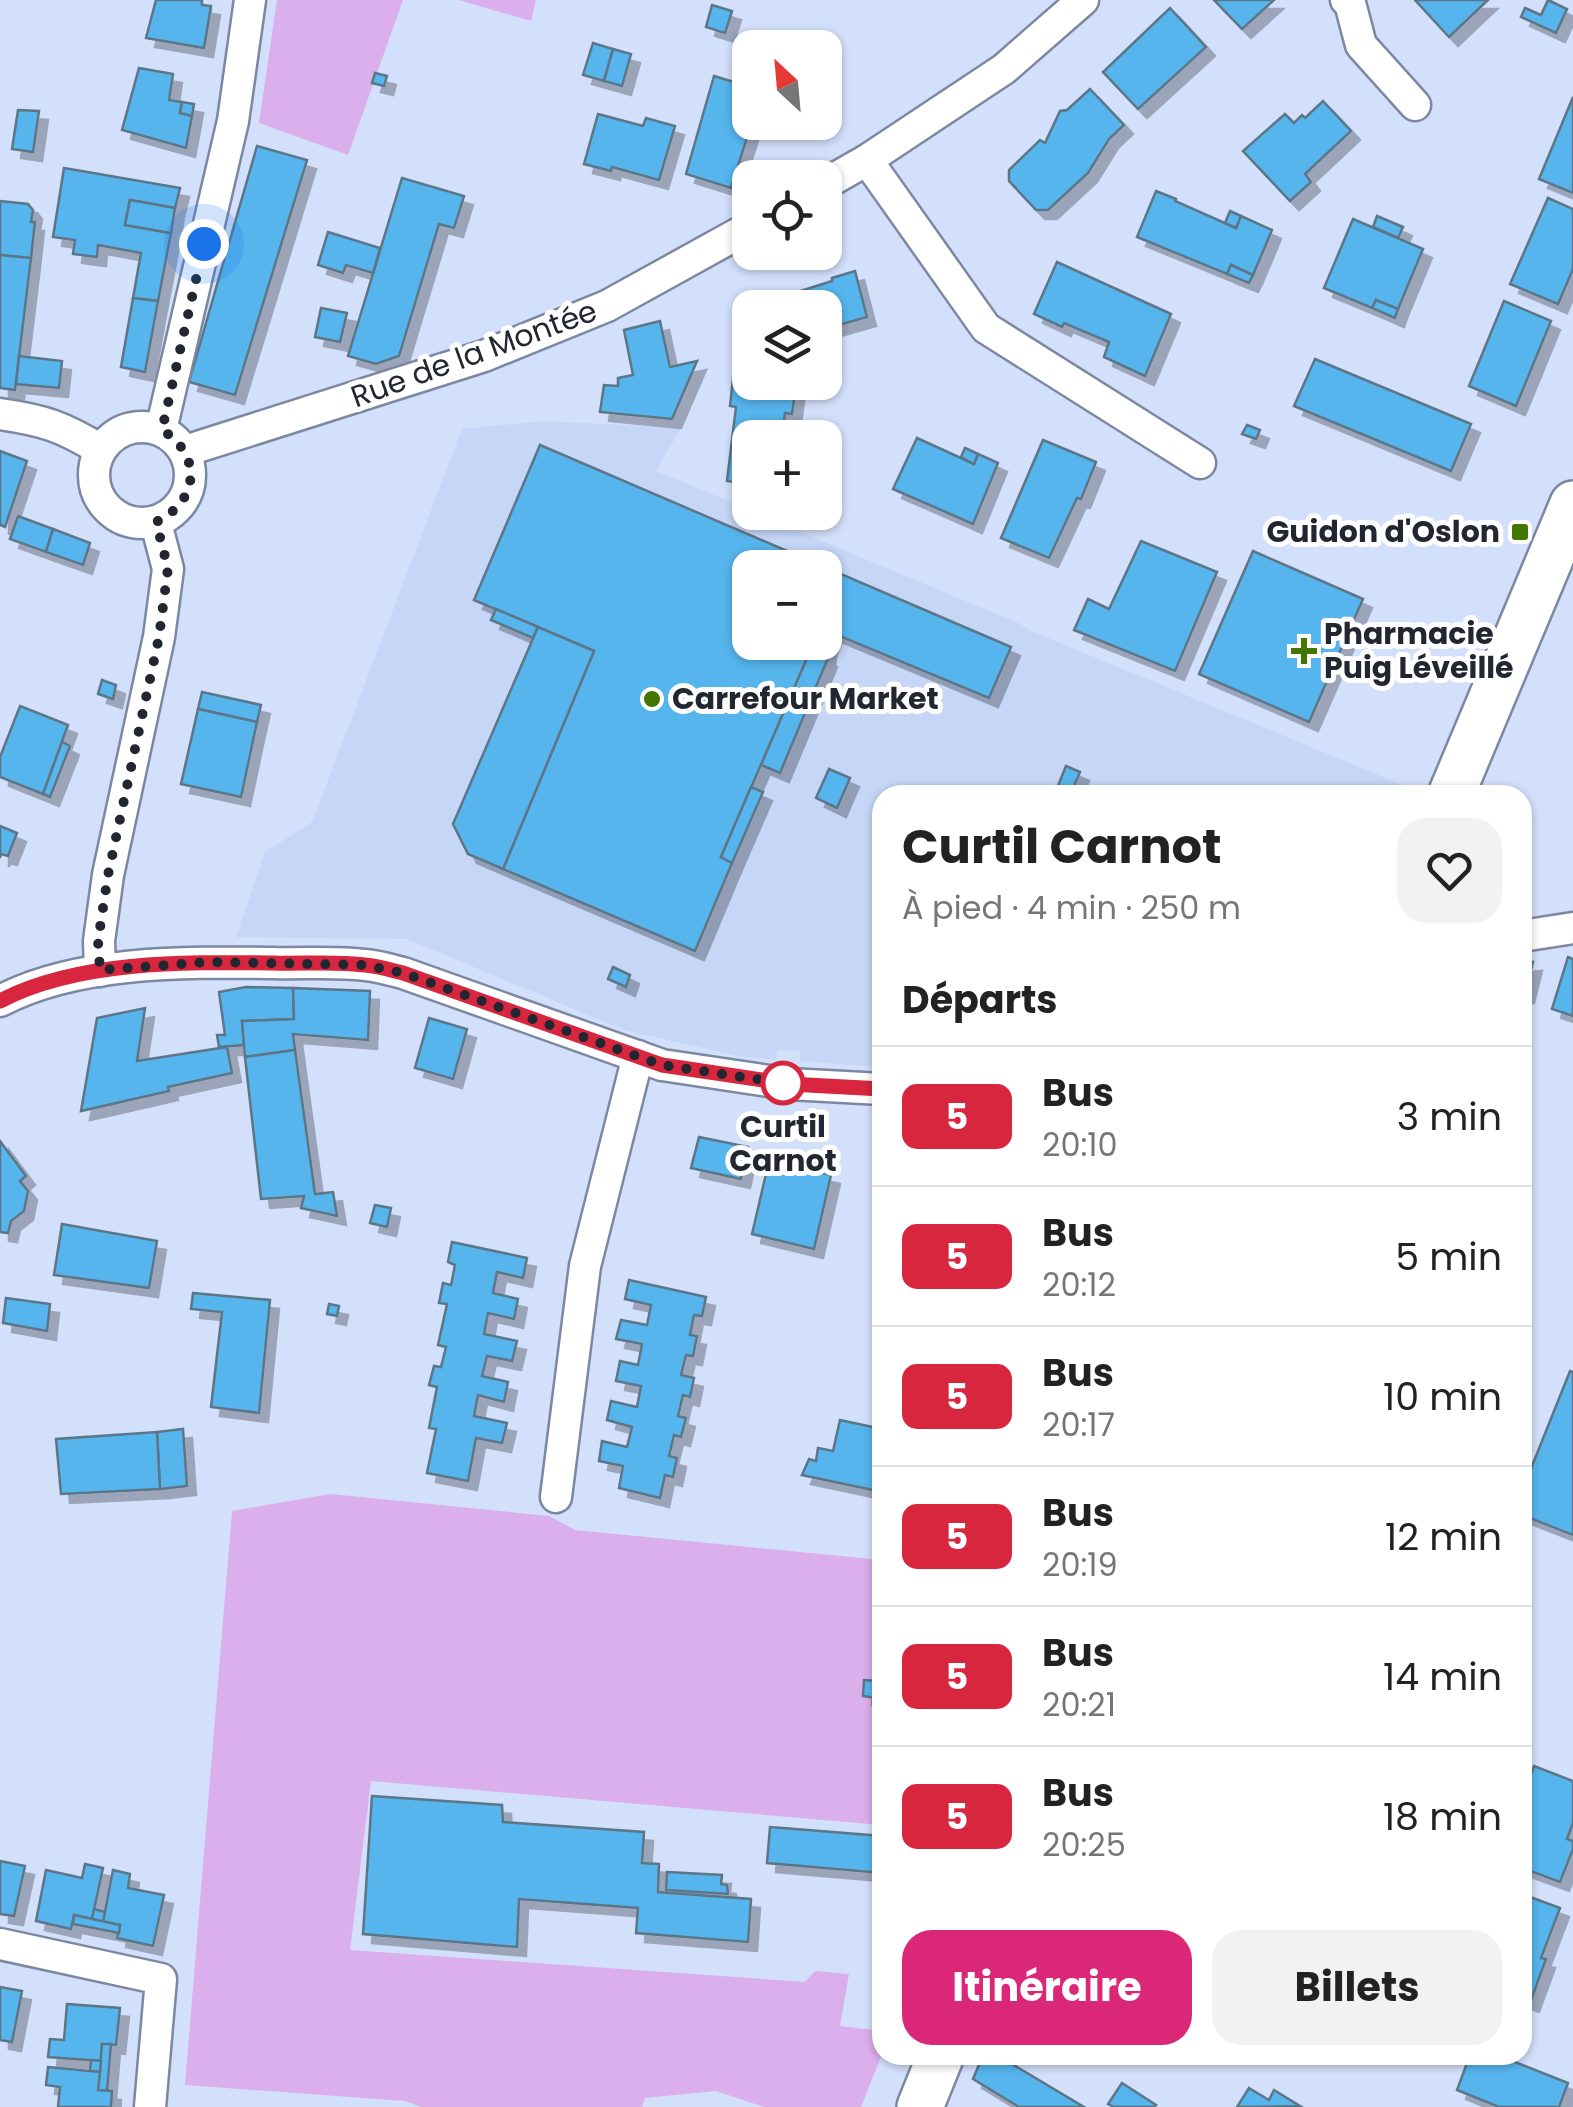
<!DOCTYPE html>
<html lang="fr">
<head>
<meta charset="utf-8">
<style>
	:root { --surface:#fff; --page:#f2f2f2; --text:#222; --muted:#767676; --line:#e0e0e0; --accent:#db2777 }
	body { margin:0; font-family:Poppins,sans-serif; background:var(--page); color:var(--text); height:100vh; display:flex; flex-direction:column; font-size:38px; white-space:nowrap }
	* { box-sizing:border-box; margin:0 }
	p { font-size:32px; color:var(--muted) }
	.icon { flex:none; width:55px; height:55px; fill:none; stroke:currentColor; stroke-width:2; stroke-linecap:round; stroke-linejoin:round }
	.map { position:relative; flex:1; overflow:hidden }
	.sheet { position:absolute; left:872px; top:785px; width:660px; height:1280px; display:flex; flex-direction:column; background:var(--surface); border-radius:30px; box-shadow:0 2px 8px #0004 }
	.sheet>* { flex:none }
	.badge { padding:0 20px; border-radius:15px; font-size:35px; line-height:65px }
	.needle { width:65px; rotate:334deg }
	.fabs { position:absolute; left:732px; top:30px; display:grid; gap:20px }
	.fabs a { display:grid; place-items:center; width:110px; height:110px; border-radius:20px; background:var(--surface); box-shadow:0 2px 8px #0004; font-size:50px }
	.you { position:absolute; width:50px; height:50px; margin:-25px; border:8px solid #fff; border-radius:50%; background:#1a73e8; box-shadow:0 0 0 15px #1a73e833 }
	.map>.badge { position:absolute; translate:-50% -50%; box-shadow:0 0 0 5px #fff }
	h2 { padding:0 30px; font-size:38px; line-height:90px }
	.round { display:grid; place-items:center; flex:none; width:105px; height:105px; border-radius:30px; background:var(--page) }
	.head { display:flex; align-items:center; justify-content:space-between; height:170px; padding:0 30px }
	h1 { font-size:48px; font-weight:700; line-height:75px }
	.action { display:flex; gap:20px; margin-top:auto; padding:20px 30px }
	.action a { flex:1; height:115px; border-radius:30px; background:var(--accent); color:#fff; font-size:40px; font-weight:700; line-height:115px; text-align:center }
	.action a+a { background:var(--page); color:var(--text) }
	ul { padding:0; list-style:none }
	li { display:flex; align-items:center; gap:30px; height:140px; padding:0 30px; border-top:2px solid var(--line) }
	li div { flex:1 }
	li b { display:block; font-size:38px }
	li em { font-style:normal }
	li .badge { min-width:110px; font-weight:700; text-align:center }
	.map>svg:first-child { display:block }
	.built { fill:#c5d6f7; fill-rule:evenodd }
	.green { fill:#dbaeec }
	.building { fill:#56b5ed; stroke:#5d7687; stroke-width:2.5; filter:url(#shadow) }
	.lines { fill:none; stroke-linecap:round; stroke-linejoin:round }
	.street-casing { stroke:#7c88a1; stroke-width:35 }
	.secondary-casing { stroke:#7c88a1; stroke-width:50 }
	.street { stroke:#fff; stroke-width:30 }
	.secondary { stroke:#fff; stroke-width:45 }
	.line-casing { stroke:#fff; stroke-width:22 }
	.line { stroke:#d7263d; stroke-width:15 }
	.walk { stroke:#212630; stroke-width:10; stroke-dasharray:0 18 }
	.poi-dot { fill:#437600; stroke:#fff; stroke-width:4 }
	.stop-dot { fill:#fff; stroke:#d7263d; stroke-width:5 }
	.labels { text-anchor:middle; stroke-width:10; stroke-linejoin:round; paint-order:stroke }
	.street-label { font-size:30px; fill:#212630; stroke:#fff }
	.poi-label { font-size:30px; font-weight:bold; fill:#212630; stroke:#fff; text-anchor:start }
	.stop-label { font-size:30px; font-weight:bold; fill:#212630; stroke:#fff }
</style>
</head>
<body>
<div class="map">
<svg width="1573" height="2107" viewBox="0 0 1573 2107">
	<defs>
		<filter id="shadow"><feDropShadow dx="9" dy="9" stdDeviation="0" flood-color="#0004"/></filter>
	</defs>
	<rect width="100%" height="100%" fill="#d3e0fb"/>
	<!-- built -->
	<path class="built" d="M543 421 681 428 656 471 750 510V512L755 513 1018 623 1031 631 1410 788 1407 795H882V1067L800 1061V1051L778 1050 775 1060 738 1056 624 1030 407 939 236 937 265 852 312 822 462 429ZM750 568H825V642H750Z"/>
	<!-- green -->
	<g class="green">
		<path d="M277 0H403L348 155 259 123Z"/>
		<path d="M459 0H536L531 21Z"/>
		<path d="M330 1494 549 1516 575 1530 882 1560V1825L371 1781 350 1950 805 1982 815 1971 849 1974 840 2026 882 2031V2054L861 2107H764L716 2091 645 2098 642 2107H421L405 2101 185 2085 232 1511Z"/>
	</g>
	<!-- building -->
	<g class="building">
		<path d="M156 0H202V5L211 6 204 48 146 38Z"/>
		<path d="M1214 0H1274L1242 29Z"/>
		<path d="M1415 0H1488L1449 37Z"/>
		<path d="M1548 0 1567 9 1556 33 1521 17 1525 8 1541 15Z"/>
		<path d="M712 5 732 11 725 33 706 27Z"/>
		<path d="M1170 8 1206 47 1138 109 1103 72Z"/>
		<path d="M593 43 613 49 604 81 583 75Z"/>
		<path d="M613 49 631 54 622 86 604 81Z"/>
		<path d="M139 68 173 74 169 100 182 102 180 113 192 116 186 148 122 130Z"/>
		<path d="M375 73 387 76 384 86 372 83Z"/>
		<path d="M714 76 750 87 752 122 731 188 686 174Z"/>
		<path d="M1090 89 1124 125 1109 139 1088 173 1048 210H1036L1009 181V170L1040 140 1045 143 1060 111 1067 110Z"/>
		<path d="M1573 97V193L1539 179Z"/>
		<path d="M1323 101 1351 131 1305 174 1311 182 1290 201 1243 151 1285 114 1294 123 1302 115 1305 118Z"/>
		<path d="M182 102 194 104 192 116 180 113Z"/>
		<path d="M18 110 39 111 33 152 12 149Z"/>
		<path d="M598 114 643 126 646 118 675 126 659 180 612 167 611 171 584 164Z"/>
		<path d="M257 146 307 160 235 395 189 382Z"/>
		<path d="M64 168 180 188 175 208 130 200 125 225 171 233 158 301 133 298 141 253 98 245 97 257 73 254 75 240 53 237Z"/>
		<path d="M402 178 464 196 454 228 439 224 399 356 376 364 348 356Z"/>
		<path d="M1156 191 1176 199 1175 201 1236 228 1241 216 1272 230 1253 275 1231 265 1227 274 1137 237Z"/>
		<path d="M1548 198 1573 209V269L1558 304 1510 284Z"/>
		<path d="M130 200 175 208 171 233 125 225Z"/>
		<path d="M0 201 28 204 33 210 31 222H35L31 258 0 255Z"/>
		<path d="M1230 211 1241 216 1236 228 1225 223Z"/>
		<path d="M1377 216 1403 227 1398 238 1373 227Z"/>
		<path d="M1353 219 1423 249 1398 309 1376 300 1372 308 1324 288Z"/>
		<path d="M328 232 380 248 373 273 346 265 343 273 318 265Z"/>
		<path d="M0 255 31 258 15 390 0 388Z"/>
		<path d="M1057 262 1171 314 1145 376 1104 357 1109 342 1064 323 1062 327 1034 314Z"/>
		<path d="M1231 265 1253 275 1249 283 1227 274Z"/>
		<path d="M855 271 867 317 825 329V308H778L775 299 832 281V278Z"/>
		<path d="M133 298 158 301 145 372 121 367Z"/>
		<path d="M1376 300 1398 309 1395 318 1372 308Z"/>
		<path d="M1504 301 1551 321 1516 406 1469 386Z"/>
		<path d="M321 308 347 313 340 342 315 337Z"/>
		<path d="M660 321 670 367 697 361 672 419 600 412 604 385 618 386V378L633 375 624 330Z"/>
		<path d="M19 356 62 361 59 388 16 384Z"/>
		<path d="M1315 359 1471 424 1451 471 1294 406Z"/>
		<path d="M733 378 750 380V382L796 386 792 414 785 413 782 438H750V484L727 481 736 407 730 406Z"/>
		<path d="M1247 425 1260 430 1256 439 1242 434Z"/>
		<path d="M917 438 974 464 978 454 998 463 973 524 893 489Z"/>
		<path d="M1043 440 1096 462 1081 499 1077 498 1049 558 1001 538Z"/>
		<path d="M540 445 1011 647 989 698 825 630V568H750V642H814L721 857 732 863 695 951 503 869 594 651 474 600Z"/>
		<path d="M965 448 978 454 974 464 961 457Z"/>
		<path d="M0 451 27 461 5 527 0 525Z"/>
		<path d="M18 516 53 529 46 552 10 539Z"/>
		<path d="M53 529 90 543 83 565 46 552Z"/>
		<path d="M1141 541 1217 572 1175 671 1074 630 1088 599 1109 609Z"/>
		<path d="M1253 551 1363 599 1309 722 1199 674Z"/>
		<path d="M496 609 538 627 533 638 491 620Z"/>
		<path d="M538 627 594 651 503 869 468 854 453 824Z"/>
		<path d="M825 630 833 633 827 648 826 657 828 658 780 773 761 765 814 642H825Z"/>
		<path d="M102 680 116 685 113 699 98 694Z"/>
		<path d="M202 692 261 705 257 722 198 709Z"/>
		<path d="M20 706 68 725 43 794 0 777V757Z"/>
		<path d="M198 709 257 722 241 797 181 784Z"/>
		<path d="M62 742 70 746 50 797 43 794Z"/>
		<path d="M1066 766 1080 772 1070 795H1060L1055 793Z"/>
		<path d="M829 769 850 778 837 808 816 798Z"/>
		<path d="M751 787 763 792 732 863 721 857Z"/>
		<path d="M0 826 17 833 8 856 1 854 0 858Z"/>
		<path d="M1568 957 1573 959V1016L1552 1009Z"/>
		<path d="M1533 962 1525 994H1522V963Z"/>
		<path d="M613 967 630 975 626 987 608 979Z"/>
		<path d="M246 987 293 988 294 1019 242 1021 244 1045 219 1047 217 1035H225L219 992Z"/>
		<path d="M293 988 370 991 368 1040 293 1034 295 1050 245 1057 242 1021 294 1019Z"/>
		<path d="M145 1008 137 1061 227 1047 232 1073 168 1087 169 1091 81 1111 97 1018Z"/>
		<path d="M429 1018 467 1029 453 1079 415 1068Z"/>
		<path d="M295 1050 315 1194 333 1192 337 1216 301 1208 304 1196 261 1199 245 1057Z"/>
		<path d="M699 1137 748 1147 741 1179 691 1168Z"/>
		<path d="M0 1141 26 1176 20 1181 28 1191 24 1211 11 1221 8 1233 0 1232Z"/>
		<path d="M769 1161 831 1175 814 1249 752 1234Z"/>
		<path d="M375 1205 391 1208 387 1227 370 1223Z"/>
		<path d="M62 1224 157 1241 149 1288 54 1275Z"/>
		<path d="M452 1242 527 1258 523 1278 497 1272 493 1293 518 1299 514 1319 488 1313 484 1334 517 1341 512 1361 487 1356 482 1376 508 1382 504 1402 478 1395 474 1416 507 1423 502 1443 476 1438 468 1481 427 1473 436 1429 429 1428 437 1387 429 1385 434 1366 441 1367 446 1347 438 1345 447 1304 439 1303 443 1283 451 1285 455 1265 448 1262Z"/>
		<path d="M629 1280 706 1297 702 1316 694 1315 690 1335 697 1336 693 1356 686 1355 681 1375 694 1378 690 1397 683 1395 678 1416 686 1418 681 1437 674 1435 669 1456 677 1458 673 1477 665 1475 660 1498 619 1488 623 1466 599 1461 602 1441 627 1447 632 1427 607 1420 611 1401 637 1407 641 1386 616 1381 620 1361 638 1365 642 1344 616 1339 621 1320 647 1325 651 1305 625 1299Z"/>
		<path d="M193 1293 270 1300 259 1413 211 1407 222 1312 191 1309Z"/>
		<path d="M6 1298 50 1304 47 1331 3 1323Z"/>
		<path d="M329 1304 339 1306 337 1316 327 1314Z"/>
		<path d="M1570 1371 1573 1372V1535L1522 1515V1491Z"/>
		<path d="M840 1420 882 1429V1492L802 1475 809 1459 816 1461 818 1448 833 1451Z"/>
		<path d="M183 1429 187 1486 160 1489 157 1432Z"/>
		<path d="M157 1432 160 1489 61 1494 56 1439Z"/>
		<path d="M864 1680 877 1681 876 1698 863 1696Z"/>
		<path d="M1534 1766 1573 1781V1823L1567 1839 1573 1841V1849L1560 1882 1522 1868V1798Z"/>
		<path d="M372 1796 502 1805 503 1822 644 1832 642 1863 659 1864 658 1892 751 1899 748 1942 636 1933 638 1908 519 1899 517 1947 363 1934Z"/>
		<path d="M770 1827 882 1836V1873L767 1863Z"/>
		<path d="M0 1861 25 1866 14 1916 0 1914Z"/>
		<path d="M85 1864 103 1868 92 1919 74 1915 71 1929 36 1921 46 1870 82 1878Z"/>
		<path d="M113 1870 130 1874 128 1888 164 1895 153 1946 117 1938 120 1925 103 1922Z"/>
		<path d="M667 1872 722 1875 721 1884 727 1885 728 1894 666 1890Z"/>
		<path d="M1522 1894 1560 1908 1541 1958 1546 1959 1530 2003 1522 2000Z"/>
		<path d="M94 1909 105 1912 103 1922 92 1919Z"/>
		<path d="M74 1915 120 1925 119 1933 73 1924Z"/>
		<path d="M0 1987 22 1991 12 2042 0 2040Z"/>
		<path d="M67 2004 120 2008 116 2045 102 2044 101 2061 48 2057 50 2039 64 2040Z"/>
		<path d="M102 2044H111L107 2091 98 2090Z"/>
		<path d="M983 2055H997L1084 2107H1019L973 2079Z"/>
		<path d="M1470 2055H1497L1568 2083 1559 2107H1499L1457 2090Z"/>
		<path d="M91 2060 101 2061 100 2072 90 2071Z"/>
		<path d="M48 2067 100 2072 98 2090 112 2091 111 2107H58L60 2087 46 2085Z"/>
		<path d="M1122 2083 1156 2105 1154 2107H1114L1108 2104Z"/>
		<path d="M1249 2088 1269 2100 1274 2090 1300 2106 1237 2107Z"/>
	</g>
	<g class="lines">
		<defs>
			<g id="street">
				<path d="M1346 0 1350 3 1361 45 1415 105"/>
				<path d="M867 160 986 328 1200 463"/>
				<path d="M825 184 867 160 1004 69 1083 0"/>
				<path d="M0 414C44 420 63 427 101 450"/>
				<circle cx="142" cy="475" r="48"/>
				<path d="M161 430 233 121 250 0"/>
				<path d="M185 451 484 356 607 306 750 227"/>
				<path d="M1522 936 1573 928"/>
				<path d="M100 971 99 941 108 875 159 637 168 569 156 523"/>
				<path d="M0 1001C78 960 187 962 273 963 303 964 335 961 365 965 378 966 391 970 403 973L662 1065 789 1084 882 1089"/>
				<path d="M556 1497 585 1266 638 1056"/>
				<path d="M0 1944 161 1979 150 2107"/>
			</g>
			<g id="secondary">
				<path d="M1451 795 1573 504"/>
				<path d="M920 2107 941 2055"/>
			</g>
		</defs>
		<!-- street casing -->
		<use href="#street" class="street-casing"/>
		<!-- secondary casing -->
		<use href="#secondary" class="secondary-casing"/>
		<!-- street -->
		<use href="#street" class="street"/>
		<!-- secondary -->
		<use href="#secondary" class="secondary"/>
	</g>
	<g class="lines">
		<defs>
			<path id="line" d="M0 1001C78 960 187 962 273 963 303 964 335 961 365 965 378 966 391 970 403 973L662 1065 789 1084 882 1089"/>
		</defs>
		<!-- line casing -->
		<use href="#line" class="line-casing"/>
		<!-- line -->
		<use href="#line" class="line"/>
		<!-- walk -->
		<path class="walk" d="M204 244 162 430C204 456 198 502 156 522L168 568 159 637 108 875 98 941 100 970 210 962 365 965 403 973 662 1065 789 1084 783 1083"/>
	</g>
	<!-- markers -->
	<g class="poi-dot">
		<rect x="1510" y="522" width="20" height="20" rx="5"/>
		<path d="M1299 636h10v10h10v10h-10v10h-10v-10h-10v-10h10z"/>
		<circle cx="652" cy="699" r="10"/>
	</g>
	<circle class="stop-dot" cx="783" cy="1083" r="20"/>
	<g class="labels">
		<!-- street labels -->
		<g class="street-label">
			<text transform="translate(474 354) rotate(-20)" y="10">Rue de la Montée</text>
		</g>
		<!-- poi labels -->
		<g class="poi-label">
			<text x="1500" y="542" text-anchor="end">Guidon d'Oslon</text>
			<text x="1324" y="644">Pharmacie<tspan x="1324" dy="34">Puig Léveillé</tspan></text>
			<text x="672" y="709">Carrefour Market</text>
		</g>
		<!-- stop labels -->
		<g class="stop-label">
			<text x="783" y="1137">Curtil<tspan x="783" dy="34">Carnot</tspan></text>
		</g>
	</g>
</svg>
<div class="fabs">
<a><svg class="needle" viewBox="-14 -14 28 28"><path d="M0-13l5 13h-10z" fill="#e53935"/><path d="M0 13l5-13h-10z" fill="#767676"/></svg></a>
<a><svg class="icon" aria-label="locate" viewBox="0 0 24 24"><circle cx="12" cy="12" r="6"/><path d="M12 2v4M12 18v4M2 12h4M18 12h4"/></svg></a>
<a><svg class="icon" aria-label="layers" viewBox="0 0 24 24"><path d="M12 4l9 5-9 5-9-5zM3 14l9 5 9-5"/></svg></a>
<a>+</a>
<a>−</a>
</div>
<div class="you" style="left:204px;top:244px"></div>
<section class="sheet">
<div class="head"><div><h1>Curtil Carnot</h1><p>À pied · 4 min · 250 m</p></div><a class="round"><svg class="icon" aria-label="heart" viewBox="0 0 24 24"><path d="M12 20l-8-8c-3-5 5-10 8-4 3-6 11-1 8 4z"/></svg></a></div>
<h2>Départs</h2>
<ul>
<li><span class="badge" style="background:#d7263d;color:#fff">5</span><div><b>Bus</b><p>20:10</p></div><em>3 min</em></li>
<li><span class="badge" style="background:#d7263d;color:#fff">5</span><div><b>Bus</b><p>20:12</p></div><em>5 min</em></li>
<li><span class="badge" style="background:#d7263d;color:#fff">5</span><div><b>Bus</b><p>20:17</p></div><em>10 min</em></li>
<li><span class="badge" style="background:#d7263d;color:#fff">5</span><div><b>Bus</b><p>20:19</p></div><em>12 min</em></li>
<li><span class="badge" style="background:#d7263d;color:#fff">5</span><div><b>Bus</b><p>20:21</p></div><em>14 min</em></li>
<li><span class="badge" style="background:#d7263d;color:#fff">5</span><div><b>Bus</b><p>20:25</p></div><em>18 min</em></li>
</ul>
<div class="action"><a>Itinéraire</a><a>Billets</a></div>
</section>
</div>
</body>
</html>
